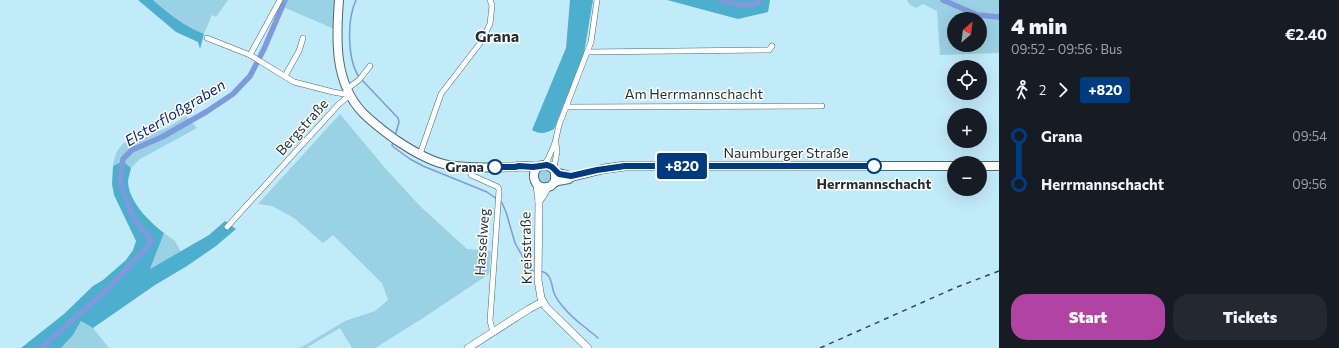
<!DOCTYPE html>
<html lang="en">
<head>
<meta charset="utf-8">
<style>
	:root { --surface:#171b24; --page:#242831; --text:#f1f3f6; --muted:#9ea1a6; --accent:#b144a2 }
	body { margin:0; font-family:Commissioner,sans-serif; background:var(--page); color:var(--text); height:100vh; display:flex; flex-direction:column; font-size:15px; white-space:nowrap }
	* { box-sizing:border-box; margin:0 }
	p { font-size:13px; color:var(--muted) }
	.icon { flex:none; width:22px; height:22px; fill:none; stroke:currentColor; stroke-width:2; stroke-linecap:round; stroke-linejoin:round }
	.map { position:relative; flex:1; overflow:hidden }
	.details { display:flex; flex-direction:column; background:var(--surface); width:340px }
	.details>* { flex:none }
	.badge { padding:0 8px; border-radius:3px; font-size:14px; line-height:26px }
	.needle { width:26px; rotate:28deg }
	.tools { position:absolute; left:947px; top:12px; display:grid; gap:8px }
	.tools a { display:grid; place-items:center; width:40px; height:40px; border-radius:50%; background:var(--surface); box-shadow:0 4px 16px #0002; font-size:20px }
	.map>.badge { position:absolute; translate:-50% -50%; box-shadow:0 0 0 2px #fff }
	.legs { display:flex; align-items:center; gap:6px; height:44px; padding:0 12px; font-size:13px }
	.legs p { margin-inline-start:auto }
	.head { display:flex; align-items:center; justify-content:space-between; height:68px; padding:0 12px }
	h1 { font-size:22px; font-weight:800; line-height:30px }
	.action { display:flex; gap:8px; margin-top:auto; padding:8px 12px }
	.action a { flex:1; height:46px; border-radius:16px; background:var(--accent); color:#fff; font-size:16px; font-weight:800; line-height:46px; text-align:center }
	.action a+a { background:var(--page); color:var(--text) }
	ul { padding:0 12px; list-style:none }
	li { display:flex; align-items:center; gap:14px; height:48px; font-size:15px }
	li i { display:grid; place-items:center; width:6px; height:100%; margin:0 5px; background:currentColor }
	li i::after { content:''; width:10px; height:10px; margin:-5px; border:3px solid; border-radius:50%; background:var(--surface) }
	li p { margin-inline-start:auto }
	li:first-child i { background:linear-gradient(#0000 50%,currentColor 0) }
	li:last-child i { background:linear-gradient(currentColor 50%,#0000 0) }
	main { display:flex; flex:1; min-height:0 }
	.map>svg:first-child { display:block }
	.green { fill:#9bd1e4; fill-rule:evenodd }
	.forest { fill:#4dafcd }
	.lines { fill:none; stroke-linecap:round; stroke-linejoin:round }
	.stream { stroke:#7d9ada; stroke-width:1.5 }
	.canal { stroke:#7d9ada; stroke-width:5.5 }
	.street-casing { stroke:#456a76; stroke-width:6 }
	.secondary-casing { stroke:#456a76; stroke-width:8 }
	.primary-casing { stroke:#456a76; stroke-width:10 }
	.street { stroke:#fff; stroke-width:5 }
	.secondary { stroke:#fff; stroke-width:7 }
	.primary { stroke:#fff; stroke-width:8 }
	.rail { stroke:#33464c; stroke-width:1.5; stroke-dasharray:5 5; stroke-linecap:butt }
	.line-1-casing { stroke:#fff; stroke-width:9 }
	.line-1 { stroke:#003b80; stroke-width:6 }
	.stop-1-dot { fill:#fff; stroke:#003b80; stroke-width:2 }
	.labels { text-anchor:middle; stroke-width:3; stroke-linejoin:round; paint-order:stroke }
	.street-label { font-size:14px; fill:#1f2f34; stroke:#fff }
	.stop-label { font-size:14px; font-weight:bold; fill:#1f2f34; stroke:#fff; text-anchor:end }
	.water-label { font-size:15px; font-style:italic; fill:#102670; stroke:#fff }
	.quarter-label { font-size:16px; font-weight:bold; fill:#1f2f34; stroke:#fff }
</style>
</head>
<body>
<main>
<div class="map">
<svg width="999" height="348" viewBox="0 0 999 348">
	<rect width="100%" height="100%" fill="#c2ebf9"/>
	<!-- green -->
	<g class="green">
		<path d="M153 0H228L216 17 212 15 204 34C184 26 169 14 153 0Z"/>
		<path d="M283 0H336L334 29 281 6Z"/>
		<path d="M907 0H999V53L940 55 937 11 923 4 916 8 909 4ZM954 19H980V45H954Z"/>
		<path d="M340 114 385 168 420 206 467 249 491 251 489 274 420 320 375 348H352L340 328 306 348H300L345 321 375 311 388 300 382 283 333 235 323 243 294 218 272 206 258 204Z"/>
		<path d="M186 116 197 128 140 159 131 168 124 162 119 163 113 166C117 134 140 139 164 129 172 126 179 120 186 116Z"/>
		<circle cx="545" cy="176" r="8"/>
		<path d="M164 233 175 241 181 252 150 269Z"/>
		<path d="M81 321 93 328 109 348H61L73 335Z"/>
	</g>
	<!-- forest -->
	<g class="forest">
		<path d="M138 0H153C169 14 184 26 204 34L200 49 198 42 176 32Z"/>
		<path d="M570 0H593L584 53 554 129C547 133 540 135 532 130L566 48Z"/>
		<path d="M667 0H770L768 12 738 19Z"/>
		<path d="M124 162 131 168C130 173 128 178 128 183 130 203 149 221 164 233L150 269 209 235 225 221 236 229 216 246 187 266 155 285 93 328 81 321 73 335 61 348H21L64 314 93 286 103 280 126 260 133 250 136 241 114 195 112 184 113 166 119 163Z"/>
	</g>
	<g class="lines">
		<!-- stream -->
		<g class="stream">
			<path d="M356 0C347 19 347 59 359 77"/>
			<path d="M361 79 398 118 399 122 395 136"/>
			<path d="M393 142 392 146 410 159 423 166 487 192 497 199"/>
			<path d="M500 201 502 203 506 212 515 243 529 268 530 270 536 271"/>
			<path d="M540 271C552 273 551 284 554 293 558 304 576 321 586 328 590 332 594 334 598 338"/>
		</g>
		<!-- canal -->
		<g class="canal">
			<path d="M720 0C732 3 750 10 760 0"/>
			<path d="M943 0 977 15 999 17"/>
			<path d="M41 348 111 286 152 241 134 219 120 182 123 159 132 150 162 137 206 112 233 94 250 76 264 49 285 0"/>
		</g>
		<defs>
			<g id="street">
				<path d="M207 38 250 55 294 82 333 92 350 95"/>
				<path d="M587 52 769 50 772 46"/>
				<path d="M250 55 280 0"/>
				<path d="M285 76 299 51 303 38"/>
				<path d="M347 89 359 80 370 66"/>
				<path d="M567 107 822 106"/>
				<path d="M420 154 441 94 481 42 490 24 492 5 490 0"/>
				<path d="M544 165 548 159 555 143 559 125 591 42 597 0"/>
				<path d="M470 167 471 175 498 187 499 190 490 321 493 332"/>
				<path d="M554 169C554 161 560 150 555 143"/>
				<path d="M227 227 339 104 350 95"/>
			</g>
			<g id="secondary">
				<path d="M537 185 539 201 538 280 541 298 546 307 588 348"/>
				<path d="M539 201 542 197 548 187"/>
				<path d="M468 348 529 309 542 302"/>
			</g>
			<g id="primary">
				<path d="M339 0C336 39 334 83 363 113 373 123 385 132 396 140 411 150 430 162 448 165 470 169 493 167 515 167L519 166 538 167"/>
				<path d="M980 166H999"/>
				<path d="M555 172V181L551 186C531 194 528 164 545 165 552 165 553 171 558 173 563 175 567 174 571 177"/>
				<path d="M554 183 558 181 569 179 571 177 603 169 625 166H954"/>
			</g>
		</defs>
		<!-- street casing -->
		<use href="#street" class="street-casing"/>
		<!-- secondary casing -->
		<use href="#secondary" class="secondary-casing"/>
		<!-- primary casing -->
		<use href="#primary" class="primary-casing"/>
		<!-- street -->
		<use href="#street" class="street"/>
		<!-- secondary -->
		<use href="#secondary" class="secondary"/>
		<!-- primary -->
		<use href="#primary" class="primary"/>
		<!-- rail -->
		<path class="rail" d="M820 348 957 287 999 271"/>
	</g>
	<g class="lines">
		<defs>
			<path id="line-1" d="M495 167H515L519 166 533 167 547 165 552 167 559 174 571 176 597 170 625 166H874"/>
		</defs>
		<!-- line-1 casing -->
		<use href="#line-1" class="line-1-casing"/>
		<!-- line-1 -->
		<use href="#line-1" class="line-1"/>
	</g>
	<!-- markers -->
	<g class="stop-1-dot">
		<circle cx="874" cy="166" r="7"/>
		<circle cx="495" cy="167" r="7"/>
	</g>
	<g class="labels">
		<!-- street labels -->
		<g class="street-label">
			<text x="694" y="99">Am Herrmannschacht</text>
			<text transform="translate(302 127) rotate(-48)" y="5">Bergstraße</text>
			<text x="786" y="158">Naumburger Straße</text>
			<text transform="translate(482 242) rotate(-86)" y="5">Hasselweg</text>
			<text transform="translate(526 248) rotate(-91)" y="5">Kreisstraße</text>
		</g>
		<!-- stop labels -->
		<g class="stop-label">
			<text x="484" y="172">Grana</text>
			<text x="874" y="189" text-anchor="middle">Herrmannschacht</text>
		</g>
		<!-- water labels -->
		<g class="water-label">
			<text transform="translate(175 113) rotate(-31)" y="5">Elsterfloßgraben</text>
		</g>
		<!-- quarter labels -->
		<g class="quarter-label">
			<text x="497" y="42">Grana</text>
		</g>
	</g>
</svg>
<div class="tools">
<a><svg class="needle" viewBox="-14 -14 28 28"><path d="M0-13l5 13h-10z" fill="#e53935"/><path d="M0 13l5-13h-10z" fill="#9ea1a6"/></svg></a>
<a><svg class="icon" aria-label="locate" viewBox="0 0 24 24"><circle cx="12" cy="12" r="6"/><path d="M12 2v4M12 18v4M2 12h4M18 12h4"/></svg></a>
<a>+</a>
<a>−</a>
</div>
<b class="badge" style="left:682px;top:166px;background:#003b80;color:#fff">+820</b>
</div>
<section class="details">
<div class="head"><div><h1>4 min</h1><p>09:52 – 09:56 · Bus</p></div><b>€2.40</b></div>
<div class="legs"><svg class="icon" aria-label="walk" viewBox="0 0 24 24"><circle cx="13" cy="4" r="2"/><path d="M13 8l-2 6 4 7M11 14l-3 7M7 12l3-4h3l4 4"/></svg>2<svg class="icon" aria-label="forward" viewBox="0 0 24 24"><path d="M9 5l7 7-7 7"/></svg><b class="badge" style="background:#003b80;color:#fff">+820</b></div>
<ul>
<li><i style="color:#003b80"></i><b>Grana</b><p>09:54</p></li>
<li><i style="color:#003b80"></i><b>Herrmannschacht</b><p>09:56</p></li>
</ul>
<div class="action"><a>Start</a><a>Tickets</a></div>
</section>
</main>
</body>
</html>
